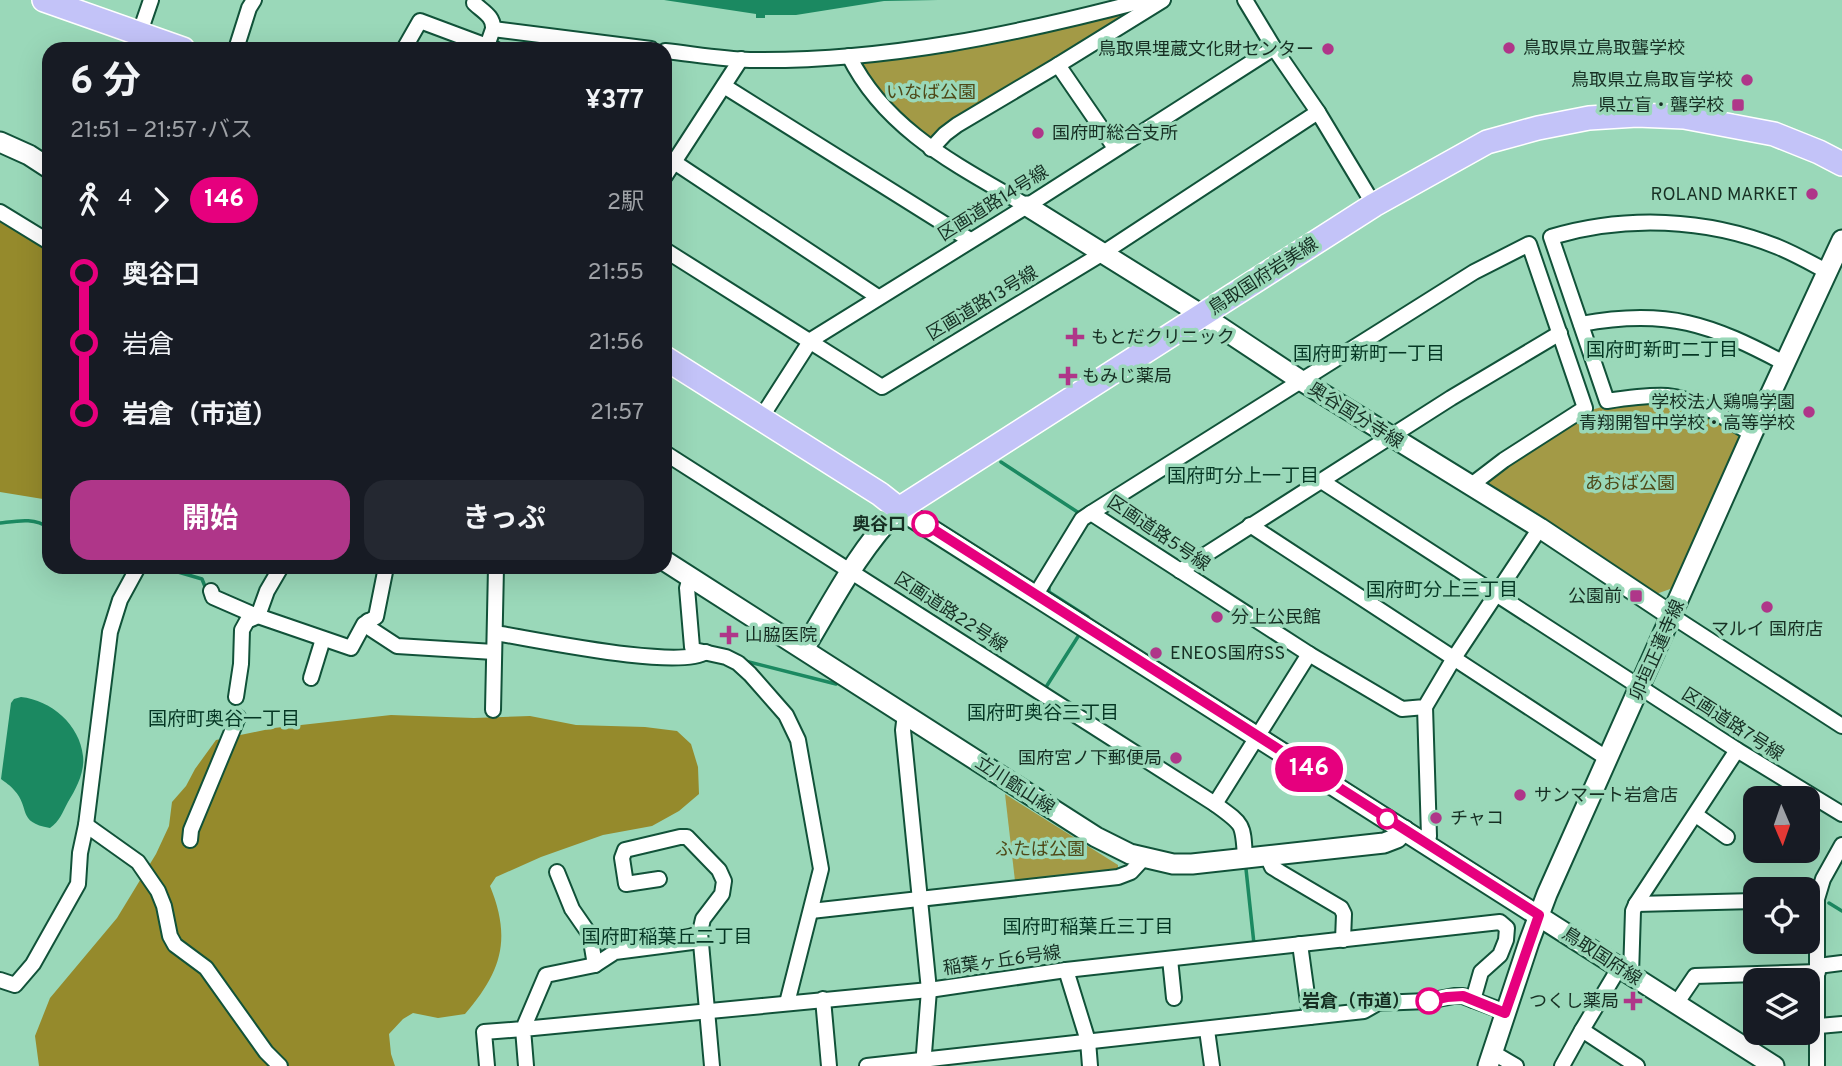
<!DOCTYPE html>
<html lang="ja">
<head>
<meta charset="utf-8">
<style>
	:root { --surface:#171b24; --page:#242831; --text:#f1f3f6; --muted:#9ea1a6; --accent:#af3689 }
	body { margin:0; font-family:Overpass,"Noto Sans JP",sans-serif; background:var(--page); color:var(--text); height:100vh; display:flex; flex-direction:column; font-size:26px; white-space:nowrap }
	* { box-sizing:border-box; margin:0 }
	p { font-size:23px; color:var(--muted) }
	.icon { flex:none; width:38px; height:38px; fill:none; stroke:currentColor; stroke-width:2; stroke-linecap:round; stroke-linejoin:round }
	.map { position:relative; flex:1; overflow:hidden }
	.drawer { position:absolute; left:42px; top:42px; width:630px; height:532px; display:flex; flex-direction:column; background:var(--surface); border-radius:21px; box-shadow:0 7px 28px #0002 }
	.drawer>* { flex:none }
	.badge { padding:0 14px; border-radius:23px; font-size:24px; line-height:46px }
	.needle { width:46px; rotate:178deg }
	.tools { position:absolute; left:1743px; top:786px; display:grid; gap:14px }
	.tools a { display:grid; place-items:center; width:77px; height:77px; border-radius:14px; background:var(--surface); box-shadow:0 7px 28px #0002; font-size:35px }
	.map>.badge { position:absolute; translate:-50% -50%; box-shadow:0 0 0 4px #fff }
	.legs { display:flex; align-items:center; gap:10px; height:77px; padding:0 28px; font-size:23px }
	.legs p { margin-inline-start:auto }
	.summary { display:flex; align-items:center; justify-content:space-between; height:119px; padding:0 28px }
	h1 { font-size:38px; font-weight:700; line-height:52px }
	.action { display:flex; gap:14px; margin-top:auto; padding:14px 28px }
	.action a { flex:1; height:80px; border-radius:21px; background:var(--accent); color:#fff; font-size:28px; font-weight:700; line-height:80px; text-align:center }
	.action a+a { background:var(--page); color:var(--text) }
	ul { padding:0 28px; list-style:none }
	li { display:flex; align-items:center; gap:24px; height:70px; font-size:26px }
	li i { display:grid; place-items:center; width:10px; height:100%; margin:0 9px; background:currentColor }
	li i::after { content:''; width:18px; height:18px; margin:-9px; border:5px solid; border-radius:50%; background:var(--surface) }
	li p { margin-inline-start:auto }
	li:first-child i { background:linear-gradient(#0000 50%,currentColor 0) }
	li:last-child i { background:linear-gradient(currentColor 50%,#0000 0) }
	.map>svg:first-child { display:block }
	.green { fill:#a39a46 }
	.forest { fill:#958a2c }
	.water { fill:#1b8961 }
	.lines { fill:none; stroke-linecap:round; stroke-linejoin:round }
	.stream { stroke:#1b8961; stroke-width:3.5 }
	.street-casing { stroke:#115239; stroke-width:18 }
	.secondary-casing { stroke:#115239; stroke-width:23 }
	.primary-casing { stroke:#fff; stroke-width:26 }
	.street { stroke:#fff; stroke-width:14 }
	.secondary { stroke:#fff; stroke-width:19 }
	.primary { stroke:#c3c3f8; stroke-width:23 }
	.line-1-casing { stroke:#fff; stroke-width:16 }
	.line-1 { stroke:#e6007e; stroke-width:10 }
	.poi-dot { fill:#af3689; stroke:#9ad8b9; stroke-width:2.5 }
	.stop-1-dot { fill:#fff; stroke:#e6007e; stroke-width:3.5 }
	.labels { text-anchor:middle; stroke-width:7; stroke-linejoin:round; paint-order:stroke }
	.poi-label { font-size:18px; fill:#162f23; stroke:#9ad8b9; text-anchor:start }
	.park-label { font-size:18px; fill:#4e4817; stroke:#9ad8b9 }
	.street-label { font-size:18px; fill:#162f23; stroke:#9ad8b9 }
	.stop-label { font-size:18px; font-weight:bold; fill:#162f23; stroke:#9ad8b9; text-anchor:end }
	.neighbourhood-label { font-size:19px; fill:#053724; stroke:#9ad8b9 }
</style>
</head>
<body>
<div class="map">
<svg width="1842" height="1066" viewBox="0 0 1842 1066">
	<rect width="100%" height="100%" fill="#9ad8b9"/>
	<!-- green -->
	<g class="green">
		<path d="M1132 8 1133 12 930 144 862 75 860 59Z"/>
		<path d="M1668 401 1699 410 1737 432 1739 440 1673 588 1656 594 1484 486V477L1584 412 1616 403Z"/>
		<path d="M1005 794 1118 865V870L1015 881Z"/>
	</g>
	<!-- forest -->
	<g class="forest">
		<path d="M0 215 49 245V500L0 492Z"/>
		<path d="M391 715 474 718 530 716 576 725 645 727 677 731 691 744 698 767 699 794 679 811 652 826 603 835 541 857 496 877 490 886C512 940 501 972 465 1014L438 1018 413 1013 403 1019 389 1034 391 1054 395 1066H39L35 1036 50 998 117 918 156 854 169 826 172 802 186 786 195 769 216 740 274 728Z"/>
	</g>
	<!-- water -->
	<g class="water">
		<path d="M664 0H938L884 1 796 15H765V18H756V14Z"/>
		<path d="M21 697C51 700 80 725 83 756 85 772 76 789 68 802 62 813 60 821 50 828 16 822 31 808 14 790 11 786 5 782 1 779L11 703 14 699Z"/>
	</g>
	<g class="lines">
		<!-- stream -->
		<g class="stream">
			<path d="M1001 462 1079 513"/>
			<path d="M0 523C17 521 34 517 49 528"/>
			<path d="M161 567 202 579 206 589"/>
			<path d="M1049 585V592L1088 617"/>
			<path d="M745 661 836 684"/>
			<path d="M1046 687 1079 635"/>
			<path d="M1246 869 1254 944"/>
			<path d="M1829 903 1842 911"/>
		</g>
		<defs>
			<g id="street">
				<path d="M1245 0 1274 48 1318 112 1374 205"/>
				<path d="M474 3C482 11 494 16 493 29"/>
				<path d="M139 35 151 0"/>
				<path d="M236 49 249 8 254 0"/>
				<path d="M404 49 420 21 495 49"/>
				<path d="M486 49 493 29 651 49"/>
				<path d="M665 51C693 54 722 59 750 60 884 62 1017 34 1146 0"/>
				<path d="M849 56C886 131 959 166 1027 206"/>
				<path d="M724 86 970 240"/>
				<path d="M1115 148 1058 65 1163 0"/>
				<path d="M931 149 945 134 957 125 1058 65"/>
				<path d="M665 156 878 297"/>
				<path d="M665 176 741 59"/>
				<path d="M0 212 49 242"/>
				<path d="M665 250 882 387 1103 253 1318 112"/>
				<path d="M1581 324C1667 308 1711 324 1786 364"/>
				<path d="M761 418 811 340 1027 206 1274 48"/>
				<path d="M1752 434C1727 419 1697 399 1667 396 1647 395 1627 398 1607 401L1551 237C1625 215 1706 218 1778 247 1795 254 1811 263 1826 271"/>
				<path d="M665 453 1215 804C1244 825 1243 823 1245 858"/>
				<path d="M1323 482 1737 750 1842 814"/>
				<path d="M1470 486 1504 460 1585 408 1529 244 1474 272 1091 513 1309 654 1402 709 1425 707 1454 658 1540 528"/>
				<path d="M1250 525 1608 759"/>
				<path d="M1180 571 1451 398 1560 333"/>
				<path d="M690 577 687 588 692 647 694 650 726 657 738 663 750 674 786 715 798 740 821 869 787 1003"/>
				<path d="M211 591 213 597 252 614 351 648 364 624 376 617 386 567"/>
				<path d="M1035 596 1082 519 1091 513"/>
				<path d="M1672 616 1842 726"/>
				<path d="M368 621 371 629 397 646 494 652"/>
				<path d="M495 633C534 639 678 670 706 652"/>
				<path d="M311 678 323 639"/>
				<path d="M236 697 241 664 242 630 247 621 258 616 267 591 281 567"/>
				<path d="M1425 707 1429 836 1427 845"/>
				<path d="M493 710 496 567"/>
				<path d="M905 714 903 730 929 990 923 1066"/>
				<path d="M1215 804 1309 654"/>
				<path d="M1696 815 1727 837"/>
				<path d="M86 825 138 862 158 891 164 906 170 936 175 945 206 968 266 1052 280 1066"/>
				<path d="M190 840 191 830 238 717"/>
				<path d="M1267 856 1272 867 1280 872 1341 908 1344 914 1343 940"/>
				<path d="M557 872 572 909 590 935 595 965"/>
				<path d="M659 879 626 884 622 858 625 850 680 837H687L719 870 724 881 722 894 703 919 700 932 712 1066"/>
				<path d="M1636 904 1755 901"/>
				<path d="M811 911 1118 877 1131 872 1143 859"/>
				<path d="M1300 944 1310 1017"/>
				<path d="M1170 959 1174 998"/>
				<path d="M1818 966 1842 963"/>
				<path d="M1066 970 1088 1041 1090 1066"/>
				<path d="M1631 975 1633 911 1636 904 1737 750"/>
				<path d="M0 980 15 985 33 964 78 884 80 853 86 825 110 632 120 600 138 567"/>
				<path d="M823 999 829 1066"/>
				<path d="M1676 1004 1695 976 1818 972"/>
				<path d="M1819 1026 1842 1024"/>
				<path d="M1207 1030 1212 1066"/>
				<path d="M1582 1030 1619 968"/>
				<path d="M1492 1052 1516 1066"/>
				<path d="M487 1066 484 1032 523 1029 546 975 595 965 615 952 700 941"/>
				<path d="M526 1066 523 1029 929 990 1066 970 1500 922 1507 928 1506 940 1500 955 1481 972 1473 1000"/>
				<path d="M867 1066 1364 1011 1378 1003 1428 1001 1454 996H1463L1505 1012"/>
				<path d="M1562 1066 1582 1030 1637 1066"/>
				<path d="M1817 1066V899L1823 879 1842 845"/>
			</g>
			<g id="secondary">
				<path d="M0 142 29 155 49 168"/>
				<path d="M1027 206 1202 315 1300 380 1540 528 1672 616"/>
				<path d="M665 561 1096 837 1130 854 1173 864H1192L1384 843 1397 838 1404 830"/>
				<path d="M804 649C833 601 859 549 899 509L1774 1066"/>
				<path d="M1488 1066 1529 942 1547 894 1752 434 1842 240"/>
			</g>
			<g id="primary">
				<path d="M44 0 183 49"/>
				<path d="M665 358 880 494 899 509 1374 205 1487 142 1538 128 1589 118 1637 115 1684 117 1774 134 1819 152 1842 164"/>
			</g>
		</defs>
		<!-- street casing -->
		<use href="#street" class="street-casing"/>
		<!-- secondary casing -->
		<use href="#secondary" class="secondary-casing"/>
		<!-- primary casing -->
		<use href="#primary" class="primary-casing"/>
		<!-- street -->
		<use href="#street" class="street"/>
		<!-- secondary -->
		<use href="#secondary" class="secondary"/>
		<!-- primary -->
		<use href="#primary" class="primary"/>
	</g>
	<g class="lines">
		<defs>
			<path id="line-1" d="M925 524 1539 915 1505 1013 1463 996 1447 997 1429 1001"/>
		</defs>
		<!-- line-1 casing -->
		<use href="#line-1" class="line-1-casing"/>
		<!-- line-1 -->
		<use href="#line-1" class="line-1"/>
	</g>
	<!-- markers -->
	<g class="poi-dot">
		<circle cx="1509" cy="48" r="7"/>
		<circle cx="1328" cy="49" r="7"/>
		<circle cx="1747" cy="80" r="7"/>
		<rect x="1731" y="98" width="14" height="14" rx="3.5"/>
		<circle cx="1038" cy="133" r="7"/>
		<circle cx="1812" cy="194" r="7"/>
		<path d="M1071.5 326.5h7v7h7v7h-7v7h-7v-7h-7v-7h7z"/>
		<path d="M1064.5 365.5h7v7h7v7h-7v7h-7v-7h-7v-7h7z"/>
		<circle cx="1809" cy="412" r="7"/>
		<rect x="1629" y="589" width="14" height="14" rx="3.5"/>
		<circle cx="1767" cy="607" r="7"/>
		<circle cx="1217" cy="617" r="7"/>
		<path d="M725.5 624.5h7v7h7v7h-7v7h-7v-7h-7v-7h7z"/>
		<circle cx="1156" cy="653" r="7"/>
		<circle cx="1176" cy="758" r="7"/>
		<circle cx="1520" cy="795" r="7"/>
		<circle cx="1436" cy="818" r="7"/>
		<path d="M1629.5 990.5h7v7h7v7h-7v7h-7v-7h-7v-7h7z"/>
	</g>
	<g class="stop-1-dot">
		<circle cx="925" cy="524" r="12"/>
		<circle cx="1387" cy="819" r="9"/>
		<circle cx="1429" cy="1001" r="12"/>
	</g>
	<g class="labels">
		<!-- poi labels -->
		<g class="poi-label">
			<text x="1523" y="54">鳥取県立鳥取聾学校</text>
			<text x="1314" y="55" text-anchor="end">鳥取県埋蔵文化財センター</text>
			<text x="1733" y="86" text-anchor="end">鳥取県立鳥取盲学校</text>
			<text x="1724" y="111" text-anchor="end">県立盲・聾学校</text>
			<text x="1052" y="139">国府町総合支所</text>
			<text x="1798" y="200" text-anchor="end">ROLAND MARKET</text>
			<text x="1091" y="343">もとだクリニック</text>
			<text x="1082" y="382">もみじ薬局</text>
			<text x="1795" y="408" text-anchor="end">学校法人鶏鳴学園<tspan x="1795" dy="21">青翔開智中学校・高等学校</tspan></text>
			<text x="1622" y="602" text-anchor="end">公園前</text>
			<text x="1231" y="623">分上公民館</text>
			<text x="1767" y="635" text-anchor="middle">マルイ 国府店</text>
			<text x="745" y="641">山脇医院</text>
			<text x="1170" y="659">ENEOS国府SS</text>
			<text x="1162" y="764" text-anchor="end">国府宮ノ下郵便局</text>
			<text x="1534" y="801">サンマート岩倉店</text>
			<text x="1450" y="824">チャコ</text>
			<text x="1619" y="1007" text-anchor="end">つくし薬局</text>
		</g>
		<!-- park labels -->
		<g class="park-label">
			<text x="931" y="98">いなば公園</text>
			<text x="1630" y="489">あおば公園</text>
			<text x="1040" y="855">ふたば公園</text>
		</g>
		<!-- street labels -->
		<g class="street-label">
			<text transform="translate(993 203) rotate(-32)" y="6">区画道路14号線</text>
			<text transform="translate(1263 276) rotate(-33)" y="6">鳥取国府岩美線</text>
			<text transform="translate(982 303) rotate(-31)" y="6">区画道路13号線</text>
			<text transform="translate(1356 415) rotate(32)" y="6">奥谷国分寺線</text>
			<text transform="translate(1159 533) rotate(34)" y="6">区画道路5号線</text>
			<text transform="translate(951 612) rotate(33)" y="6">区画道路22号線</text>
			<text transform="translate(1657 650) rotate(-66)" y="6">卯垣正蓮寺線</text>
			<text transform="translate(1733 724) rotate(33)" y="6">区画道路7号線</text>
			<text transform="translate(1015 785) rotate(33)" y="6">立川甑山線</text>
			<text transform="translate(1602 956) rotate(33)" y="6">鳥取国府線</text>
			<text transform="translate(1002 960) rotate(-8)" y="6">稲葉ヶ丘6号線</text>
		</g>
		<!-- stop labels -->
		<g class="stop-label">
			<text x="906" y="530">奥谷口</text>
			<text x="1410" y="1007">岩倉（市道）</text>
		</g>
		<!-- neighbourhood labels -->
		<g class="neighbourhood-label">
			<text x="1662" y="356">国府町新町二丁目</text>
			<text x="1369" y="360">国府町新町一丁目</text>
			<text x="1243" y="482">国府町分上一丁目</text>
			<text x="1442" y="596">国府町分上三丁目</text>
			<text x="1043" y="719">国府町奥谷三丁目</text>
			<text x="224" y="725">国府町奥谷一丁目</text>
			<text x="1088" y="933">国府町稲葉丘三丁目</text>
			<text x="667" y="943">国府町稲葉丘二丁目</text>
		</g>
	</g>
</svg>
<div class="tools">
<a><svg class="needle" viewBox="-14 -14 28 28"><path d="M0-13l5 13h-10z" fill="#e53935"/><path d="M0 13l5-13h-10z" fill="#9ea1a6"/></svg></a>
<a><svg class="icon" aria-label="locate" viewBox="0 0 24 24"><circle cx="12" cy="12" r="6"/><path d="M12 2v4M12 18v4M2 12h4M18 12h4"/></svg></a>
<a><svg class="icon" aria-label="layers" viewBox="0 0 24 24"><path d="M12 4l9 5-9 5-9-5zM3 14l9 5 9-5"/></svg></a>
</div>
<b class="badge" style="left:1309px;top:769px;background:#e6007e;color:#fff">146</b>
<section class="drawer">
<div class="summary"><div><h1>6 分</h1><p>21:51 – 21:57 · バス</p></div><b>¥377</b></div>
<div class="legs"><svg class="icon" aria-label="walk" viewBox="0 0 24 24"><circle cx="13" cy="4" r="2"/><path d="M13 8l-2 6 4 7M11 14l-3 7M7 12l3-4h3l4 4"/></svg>4<svg class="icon" aria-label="forward" viewBox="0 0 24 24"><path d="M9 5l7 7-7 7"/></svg><b class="badge" style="background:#e6007e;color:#fff">146</b><p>2駅</p></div>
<ul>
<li><i style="color:#e6007e"></i><b>奥谷口</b><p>21:55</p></li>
<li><i style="color:#e6007e"></i><span>岩倉</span><p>21:56</p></li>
<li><i style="color:#e6007e"></i><b>岩倉（市道）</b><p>21:57</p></li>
</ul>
<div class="action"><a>開始</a><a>きっぷ</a></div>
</section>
</div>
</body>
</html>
